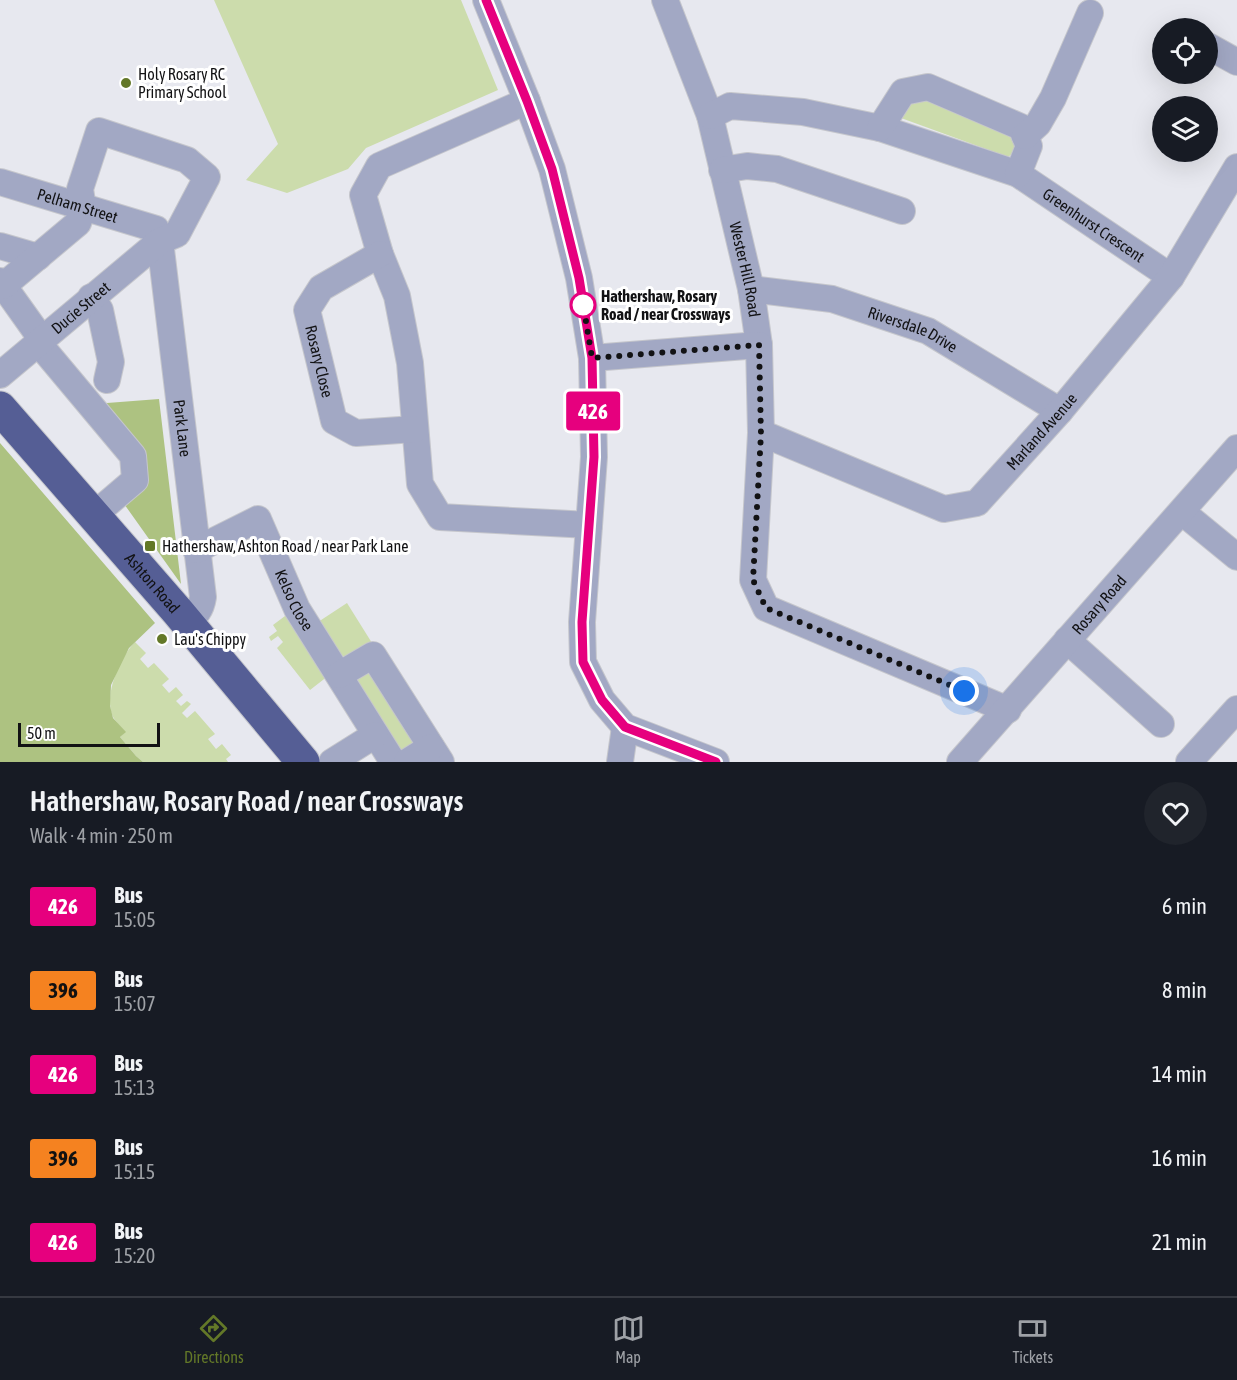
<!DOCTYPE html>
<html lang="en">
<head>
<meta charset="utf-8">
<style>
	:root { --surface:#171b24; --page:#20242c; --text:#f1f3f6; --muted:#9ea1a6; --line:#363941; --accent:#637828 }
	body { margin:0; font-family:"Asap Condensed",sans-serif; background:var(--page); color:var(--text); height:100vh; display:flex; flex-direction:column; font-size:22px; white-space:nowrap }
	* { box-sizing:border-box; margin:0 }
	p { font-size:20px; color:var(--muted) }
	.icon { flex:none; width:33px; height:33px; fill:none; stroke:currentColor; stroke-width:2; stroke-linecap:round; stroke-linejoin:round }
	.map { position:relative; height:762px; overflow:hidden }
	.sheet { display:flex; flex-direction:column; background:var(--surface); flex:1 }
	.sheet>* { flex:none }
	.badge { padding:0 12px; border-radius:4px; font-size:21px; line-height:39px }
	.tools { position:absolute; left:1152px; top:18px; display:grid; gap:12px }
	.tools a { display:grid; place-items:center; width:66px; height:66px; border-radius:50%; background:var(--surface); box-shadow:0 6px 24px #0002; font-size:30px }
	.scale { position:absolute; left:18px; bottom:15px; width:142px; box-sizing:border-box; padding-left:6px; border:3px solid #121214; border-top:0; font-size:16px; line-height:21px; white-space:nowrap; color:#121214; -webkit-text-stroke:4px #fff; paint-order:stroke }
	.you { position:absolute; width:30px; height:30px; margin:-15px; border:4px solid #fff; border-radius:50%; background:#1a73e8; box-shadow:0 0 0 9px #1a73e833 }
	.map>.badge { position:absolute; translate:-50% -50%; box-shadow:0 0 0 3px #fff }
	.round { display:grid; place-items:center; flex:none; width:63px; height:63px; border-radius:32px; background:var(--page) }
	.head { display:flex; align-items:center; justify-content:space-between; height:102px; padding:0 30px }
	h1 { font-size:28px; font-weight:600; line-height:45px }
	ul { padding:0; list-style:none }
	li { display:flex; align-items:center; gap:18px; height:84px; padding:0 30px }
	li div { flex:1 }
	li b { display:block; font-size:22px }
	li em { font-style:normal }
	li .badge { min-width:66px; font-weight:700; text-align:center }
	.menu { display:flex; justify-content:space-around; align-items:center; height:84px; border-top:2px solid var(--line); background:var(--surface); font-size:16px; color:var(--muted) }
	.menu a { display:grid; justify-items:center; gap:3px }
	.menu .current { color:var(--accent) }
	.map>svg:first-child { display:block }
	.green { fill:#ccdcac }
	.forest { fill:#adc281 }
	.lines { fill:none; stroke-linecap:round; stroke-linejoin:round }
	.minor-casing { stroke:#c5c6cc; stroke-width:28 }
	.highway-casing { stroke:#c5c6cc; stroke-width:35 }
	.minor { stroke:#a2a8c4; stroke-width:26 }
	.highway { stroke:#555e95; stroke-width:33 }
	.line-casing { stroke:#fff; stroke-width:14 }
	.line { stroke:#e6007e; stroke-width:9 }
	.walk { stroke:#121214; stroke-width:6; stroke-dasharray:0 10.8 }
	.poi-dot { fill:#637828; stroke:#fff; stroke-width:2 }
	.stop-dot { fill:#fff; stroke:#e6007e; stroke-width:3 }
	.labels { text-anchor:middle; stroke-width:6; stroke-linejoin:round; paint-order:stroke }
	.poi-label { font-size:16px; fill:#121214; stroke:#fff; text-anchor:start }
	.street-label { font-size:16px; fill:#121214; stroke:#fff }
	.stop-label { font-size:16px; font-weight:bold; fill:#121214; stroke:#fff; text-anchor:start }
</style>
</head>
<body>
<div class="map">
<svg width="1237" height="762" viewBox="0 0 1237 762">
	<rect width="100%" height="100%" fill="#e7e8ef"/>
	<!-- green -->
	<g class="green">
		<path d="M214 0H461L498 90 366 148 348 169 287 193 246 180 278 144Z"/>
		<path d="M919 95 1010 129C1014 139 1019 150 1008 157L901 118 904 103Z"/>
		<path d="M347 603 372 643C366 647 359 652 352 655 334 662 322 635 315 624Z"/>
		<path d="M289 613 328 676 310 690 277 648 283 642 278 636 271 641 269 637 277 631 273 625Z"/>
		<path d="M135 642 146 653 140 659 148 668 154 663 169 679 162 685 169 693 176 687 183 695 176 701 181 706 187 701 191 704 182 713 187 718 195 711 215 734 208 739 216 749 222 744 231 755 226 759 228 762H143L136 756 120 737 125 732C121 727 116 722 113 717 103 696 120 657 135 642Z"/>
		<path d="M367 671 378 677 417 738 415 746 403 753 392 749 355 679Z"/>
	</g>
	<!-- forest -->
	<g class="forest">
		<path d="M159 399 181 584 122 501 140 486 94 404Z"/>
		<path d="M0 443 155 623 129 648 111 685 110 706 113 718 126 732 120 737 136 756 143 762H0Z"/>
	</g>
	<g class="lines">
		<defs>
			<g id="minor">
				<path d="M486 0 527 101 552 169 579 278 592 358 594 457 582 622 583 662 602 700 625 727 716 762"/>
				<path id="s1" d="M665 0 710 116 751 289 759 345 761 433 753 580 766 608 1008 710"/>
				<path d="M1208 46 1237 62"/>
				<path d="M527 101 379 166 363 195 380 254 397 296 410 363 420 484 440 517 589 525"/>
				<path id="s2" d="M710 116 730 106 803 112 880 128 1018 174 1171 277"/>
				<path d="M880 128 903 92 928 87 1021 127 1029 146 1018 174"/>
				<path d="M1025 136 1038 124 1053 98 1090 13"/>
				<path d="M722 170 747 166 777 169 902 211"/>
				<path id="s3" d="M0 182 156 229 160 241 203 597C201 610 196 615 187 622"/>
				<path d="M0 246 38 257"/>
				<path id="s4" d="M380 254 321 288 307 310 334 421 356 433 415 429"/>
				<path d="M0 281 35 330 45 351 133 456 135 480 94 515"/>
				<path id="s5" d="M751 289 832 299 928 331 1060 411"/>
				<path d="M91 297 100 310 111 362 107 380"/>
				<path d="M592 358 759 345"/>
				<path id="s6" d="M0 375 160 241 177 234 207 177 187 160 99 131 80 189 83 208 78 223 3 286"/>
				<path id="s7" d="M761 433 944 509 977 503 1060 411 1171 277 1237 167"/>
				<path d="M1182 512 1237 557"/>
				<path id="s8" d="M196 550 258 519 297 609 393 762"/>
				<path d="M1067 640 1161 724"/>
				<path d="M339 675 373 655 441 762"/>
				<path d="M332 762 375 735"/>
				<path d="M407 762 431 747"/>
				<path d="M620 762 625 727"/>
				<path id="s9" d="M960 762 1237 448"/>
				<path d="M1189 762 1237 709"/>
			</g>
			<g id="highway">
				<path id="s10" d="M0 408 178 612 303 762"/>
			</g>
		</defs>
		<!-- minor casing -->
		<use href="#minor" class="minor-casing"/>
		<!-- highway casing -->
		<use href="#highway" class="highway-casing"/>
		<!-- minor -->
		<use href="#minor" class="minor"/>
		<!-- highway -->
		<use href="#highway" class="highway"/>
	</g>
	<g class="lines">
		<defs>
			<path id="line" d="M486 0 527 101 552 169 579 278 592 358 594 457 582 622 583 662 602 700 625 727 716 762"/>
		</defs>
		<!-- line casing -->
		<use href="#line" class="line-casing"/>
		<!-- line -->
		<use href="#line" class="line"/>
		<!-- walk -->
		<path class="walk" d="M583 305 582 297 592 358 759 345 761 434 753 580 766 608 964 691"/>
	</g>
	<!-- markers -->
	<g class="poi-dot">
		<circle cx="126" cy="83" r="6"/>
		<rect x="144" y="540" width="12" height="12" rx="3"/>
		<circle cx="162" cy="639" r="6"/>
	</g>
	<circle class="stop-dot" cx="583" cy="305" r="12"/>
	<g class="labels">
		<!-- poi labels -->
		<g class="poi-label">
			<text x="138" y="80">Holy Rosary RC<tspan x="138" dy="18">Primary School</tspan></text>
			<text x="162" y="552">Hathershaw, Ashton Road / near Park Lane</text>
			<text x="174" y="645">Lau's Chippy</text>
		</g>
		<!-- street labels -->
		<g class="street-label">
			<text dy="6" stroke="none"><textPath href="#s3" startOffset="81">Pelham Street</textPath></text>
			<text dy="6" stroke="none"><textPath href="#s2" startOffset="411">Greenhurst Crescent</textPath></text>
			<text dy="6" stroke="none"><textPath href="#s1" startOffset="282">Wester Hill Road</textPath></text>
			<text dy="6" stroke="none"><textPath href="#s6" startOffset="105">Ducie Street</textPath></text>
			<text dy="6" stroke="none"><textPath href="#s5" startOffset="168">Riversdale Drive</textPath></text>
			<text dy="6" stroke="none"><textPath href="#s4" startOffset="147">Rosary Close</textPath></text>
			<text dy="6" stroke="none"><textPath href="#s3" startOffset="364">Park Lane</textPath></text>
			<text dy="6" stroke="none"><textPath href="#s7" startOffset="328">Marland Avenue</textPath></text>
			<text dy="6" stroke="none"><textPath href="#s10" startOffset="232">Ashton Road</textPath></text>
			<text dy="6" stroke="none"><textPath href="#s8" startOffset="158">Kelso Close</textPath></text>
			<text dy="6" stroke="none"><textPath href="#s9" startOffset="210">Rosary Road</textPath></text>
		</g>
		<!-- stop labels -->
		<g class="stop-label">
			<text x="601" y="302">Hathershaw, Rosary<tspan x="601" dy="18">Road / near Crossways</tspan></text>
		</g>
	</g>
</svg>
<div class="tools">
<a><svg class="icon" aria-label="locate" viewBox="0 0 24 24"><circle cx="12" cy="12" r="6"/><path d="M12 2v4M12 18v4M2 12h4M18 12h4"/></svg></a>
<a><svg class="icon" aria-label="layers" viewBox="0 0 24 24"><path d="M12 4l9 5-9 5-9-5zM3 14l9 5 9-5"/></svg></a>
</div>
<div class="scale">50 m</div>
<div class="you" style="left:964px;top:691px"></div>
<b class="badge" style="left:593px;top:411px;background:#e6007e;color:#fff">426</b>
</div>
<section class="sheet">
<div class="head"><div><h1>Hathershaw, Rosary Road / near Crossways</h1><p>Walk · 4 min · 250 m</p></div><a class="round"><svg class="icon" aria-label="heart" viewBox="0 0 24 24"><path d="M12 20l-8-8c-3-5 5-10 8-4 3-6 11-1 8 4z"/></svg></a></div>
<ul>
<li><span class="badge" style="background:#e6007e;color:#fff">426</span><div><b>Bus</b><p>15:05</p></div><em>6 min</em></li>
<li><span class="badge" style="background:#f58220;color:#111">396</span><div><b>Bus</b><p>15:07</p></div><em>8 min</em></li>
<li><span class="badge" style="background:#e6007e;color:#fff">426</span><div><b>Bus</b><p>15:13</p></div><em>14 min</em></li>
<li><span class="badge" style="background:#f58220;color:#111">396</span><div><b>Bus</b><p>15:15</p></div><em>16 min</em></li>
<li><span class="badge" style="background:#e6007e;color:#fff">426</span><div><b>Bus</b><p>15:20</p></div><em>21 min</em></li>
</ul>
</section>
<nav class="menu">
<a class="current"><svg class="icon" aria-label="directions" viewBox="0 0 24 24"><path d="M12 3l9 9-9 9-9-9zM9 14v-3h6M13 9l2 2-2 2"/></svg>Directions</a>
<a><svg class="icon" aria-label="map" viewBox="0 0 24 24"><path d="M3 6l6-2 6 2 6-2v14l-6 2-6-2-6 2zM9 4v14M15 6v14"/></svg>Map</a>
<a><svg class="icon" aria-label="tickets" viewBox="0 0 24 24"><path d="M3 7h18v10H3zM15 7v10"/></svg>Tickets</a>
</nav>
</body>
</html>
